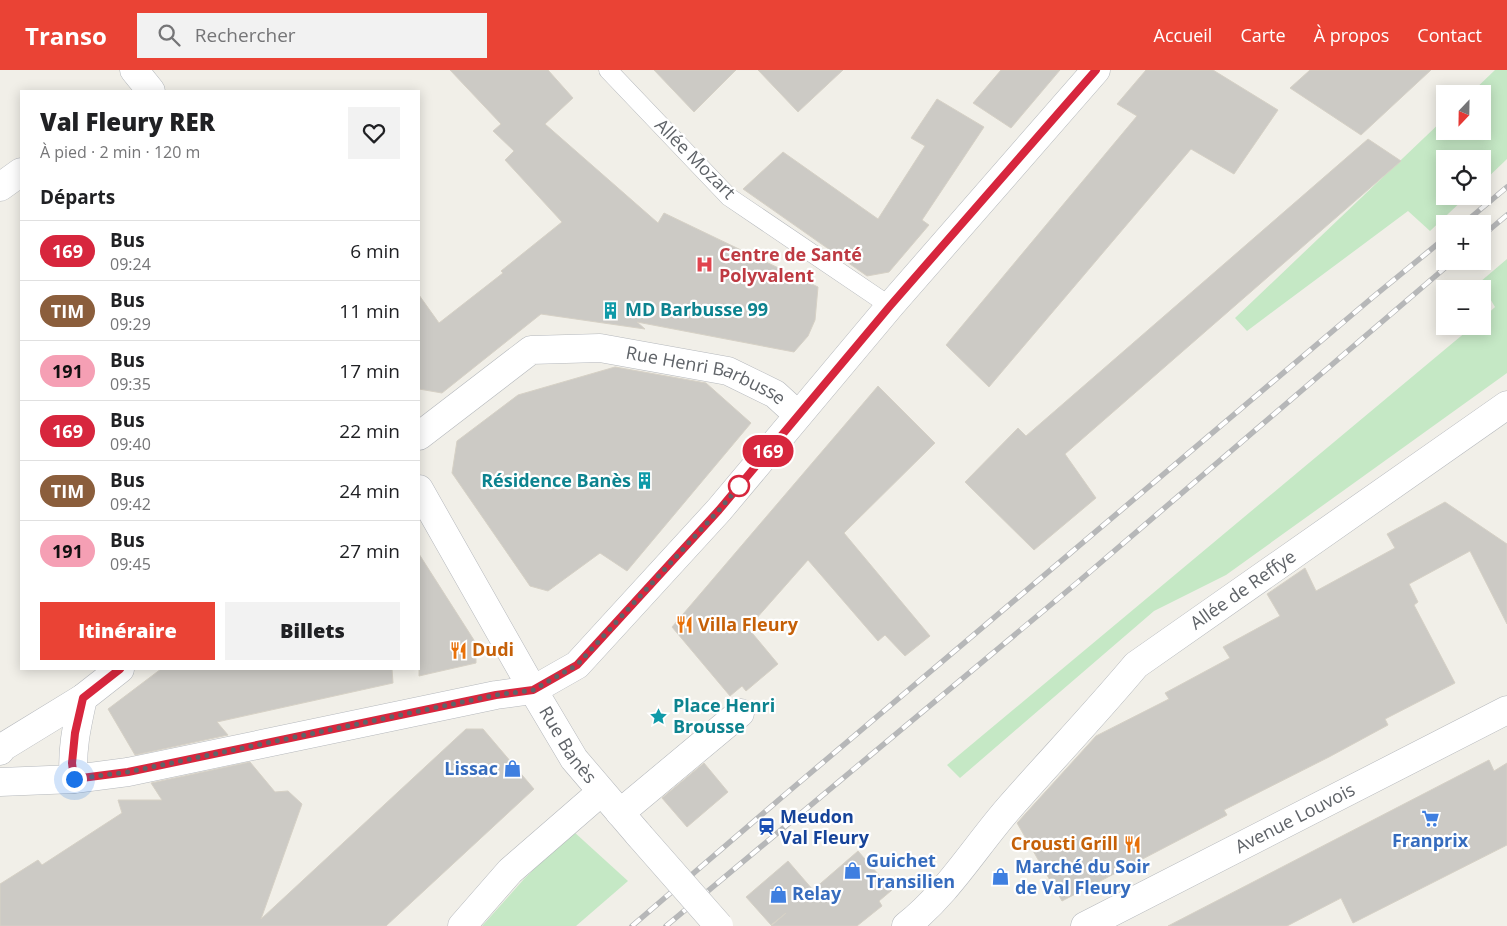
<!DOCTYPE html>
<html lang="fr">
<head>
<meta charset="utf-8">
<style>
	:root { --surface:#fff; --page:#f2f2f2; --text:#202124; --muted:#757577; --line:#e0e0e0; --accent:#ea4335 }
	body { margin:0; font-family:"Open Sans",sans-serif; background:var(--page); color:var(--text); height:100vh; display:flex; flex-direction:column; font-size:19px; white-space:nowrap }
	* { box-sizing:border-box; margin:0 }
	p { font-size:16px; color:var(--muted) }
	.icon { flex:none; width:28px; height:28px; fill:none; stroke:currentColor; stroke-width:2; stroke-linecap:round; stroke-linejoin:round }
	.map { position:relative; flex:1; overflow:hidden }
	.details { position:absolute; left:20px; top:20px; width:400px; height:580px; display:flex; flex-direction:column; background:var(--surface); border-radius:0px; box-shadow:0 2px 12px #0003 }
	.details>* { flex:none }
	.badge { padding:0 10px; border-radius:16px; font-size:18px; line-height:32px }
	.needle { width:32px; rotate:202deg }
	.tools { position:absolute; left:1436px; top:15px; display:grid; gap:10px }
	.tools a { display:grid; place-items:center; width:55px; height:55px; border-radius:0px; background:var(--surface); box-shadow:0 2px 12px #0003; font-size:25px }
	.you { position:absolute; width:25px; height:25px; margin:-12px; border:4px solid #fff; border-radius:50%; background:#1a73e8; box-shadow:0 0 0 8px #1a73e833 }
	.map>.badge { position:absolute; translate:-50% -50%; box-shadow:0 0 0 2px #fff }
	h2 { padding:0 20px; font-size:19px; line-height:45px }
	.round { display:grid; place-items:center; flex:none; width:52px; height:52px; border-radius:0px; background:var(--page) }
	.head { display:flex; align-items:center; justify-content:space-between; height:85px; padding:0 20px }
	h1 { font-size:24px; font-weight:800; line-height:38px }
	.action { display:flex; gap:10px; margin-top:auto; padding:10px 20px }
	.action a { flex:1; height:58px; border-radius:0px; background:var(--accent); color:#fff; font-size:20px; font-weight:800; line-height:58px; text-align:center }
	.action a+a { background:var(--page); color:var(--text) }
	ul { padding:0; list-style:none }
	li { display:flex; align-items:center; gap:15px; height:60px; padding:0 20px; border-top:1px solid var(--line) }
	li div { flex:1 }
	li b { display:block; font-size:19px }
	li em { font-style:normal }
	li .badge { min-width:55px; font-weight:700; text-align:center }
	header { display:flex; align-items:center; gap:30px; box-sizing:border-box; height:70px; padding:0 25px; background:var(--accent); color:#fff }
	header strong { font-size:24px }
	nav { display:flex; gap:28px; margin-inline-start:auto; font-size:18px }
	.search { width:350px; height:45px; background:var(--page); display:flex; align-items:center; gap:12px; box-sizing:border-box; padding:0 18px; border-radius:0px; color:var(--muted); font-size:19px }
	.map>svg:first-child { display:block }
	.green { fill:#c5e8c5 }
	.building { fill:#cccac5; stroke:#d6d1c6 }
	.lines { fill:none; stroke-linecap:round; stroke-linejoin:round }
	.service-casing { stroke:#b5b8bc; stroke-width:19 }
	.minor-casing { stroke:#b5b8bc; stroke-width:29 }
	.tertiary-casing { stroke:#b5b8bc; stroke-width:29 }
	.service { stroke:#fff; stroke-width:18 }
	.minor { stroke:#fff; stroke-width:28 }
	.tertiary { stroke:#fff; stroke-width:28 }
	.rail-casing { stroke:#b6b7b8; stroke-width:5.5 }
	.rail { stroke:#fff; stroke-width:4; stroke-dasharray:11; stroke-linecap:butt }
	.minor-bridge-casing { stroke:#b5b8bc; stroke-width:29; stroke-linecap:butt }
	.minor-bridge { stroke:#fff; stroke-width:28 }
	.line-casing { stroke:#fff; stroke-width:11 }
	.line { stroke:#d7263d; stroke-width:8 }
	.walk { stroke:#5f6368; stroke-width:5; stroke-dasharray:0 9 }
	.stop-dot { fill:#fff; stroke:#d7263d; stroke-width:2.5 }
	.labels { text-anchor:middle; stroke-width:4.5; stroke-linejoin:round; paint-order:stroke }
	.street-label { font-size:18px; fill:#5f6368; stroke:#fff }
	.health-label { font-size:18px; font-weight:bold; fill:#be3a42; stroke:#fff; text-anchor:start }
	.culture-label { font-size:18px; font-weight:bold; fill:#0d838f; stroke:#fff; text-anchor:start }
	.food-label { font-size:18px; font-weight:bold; fill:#c56008; stroke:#fff; text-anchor:start }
	.shop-label { font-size:18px; font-weight:bold; fill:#366cbe; stroke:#fff; text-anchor:start }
	.transit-label { font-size:18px; font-weight:bold; fill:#164399; stroke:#fff; text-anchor:start }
</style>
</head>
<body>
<header>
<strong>Transo</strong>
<div class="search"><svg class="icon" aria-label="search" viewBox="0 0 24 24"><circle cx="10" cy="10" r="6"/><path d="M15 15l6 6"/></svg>Rechercher</div>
<nav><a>Accueil</a><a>Carte</a><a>À propos</a><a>Contact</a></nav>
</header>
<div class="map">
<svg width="1507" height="856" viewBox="0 0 1507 856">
	<rect width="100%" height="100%" fill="#f1efe8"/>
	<!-- green -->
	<g class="green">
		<path d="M1495 0H1507V89L1483 112 1482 89H1445V126H1467L1430 161 1408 141 1247 261 1235 248 1445 48V61H1482V24H1470Z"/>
		<path d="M1507 189V303L1226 505 1154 541 960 708 947 695 1473 256H1482L1483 248 1495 237 1480 212Z"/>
		<path d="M573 761 628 811 576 856H482L524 809Z"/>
	</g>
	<!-- building -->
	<g class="building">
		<path d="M450 0H548L573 28 545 54 658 153 664 143 818 217 815 250 808 266 794 282 637 252 645 259 541 244 442 323 419 319V225L439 253 503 203 501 201 562 152 505 90 514 81 493 61 501 54Z"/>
		<path d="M654 0H736L694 42Z"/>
		<path d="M758 0H843L798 42Z"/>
		<path d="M1001 0H1060L1011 58 973 33Z"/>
		<path d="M1146 0H1213L1278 40 1234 104 1191 79 989 317 946 275 1137 46 1117 34Z"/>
		<path d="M1310 0H1431L1361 65 1290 18Z"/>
		<path d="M937 29 984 57 922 150 929 155 889 202 867 206 743 119 783 82 878 149 925 76 911 68Z"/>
		<path d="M1368 69 1401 91 1065 384 1096 428 1034 480 965 412 1018 358 1026 366Z"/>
		<path d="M615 297 706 313 751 353 627 501 600 483 548 521 530 516 452 403 457 371 518 325Z"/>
		<path d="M878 316 935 373 844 463 930 566 905 586 885 565 878 571 808 490 748 558 778 594 746 621 742 616 730 626 672 557Z"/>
		<path d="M1445 432 1507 474V554L1470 481 1409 514 1418 532 1414 535 1455 613 1385 649 1388 655 1329 687 1224 740 1227 745 1062 831 1017 753 1096 666 1169 629 1165 623 1230 588 1223 577 1280 546 1267 524 1305 498 1316 521 1395 478 1387 464Z"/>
		<path d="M419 484 479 578 476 585V593L419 606Z"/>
		<path d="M161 599H392L393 613 217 652 228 665 135 685 108 639Z"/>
		<path d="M466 659H483L534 719 386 856H0V814L38 790 42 795 122 743 118 730H162L151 713 250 692 275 722 288 721 302 734 261 849Z"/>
		<path d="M1489 690 1494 701 1507 693V775L1353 853 1341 828 1287 856H1168Z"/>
		<path d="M704 693 728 722 687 757 662 728Z"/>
		<path d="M858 781 892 820 879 831 882 836 857 856H771L786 843 771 855 746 827 788 791 813 820Z"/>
	</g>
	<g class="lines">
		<defs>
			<path id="service" d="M608 0 729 127 890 236"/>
			<g id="minor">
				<path d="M134 0 151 21"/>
				<path d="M0 117 21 102"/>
				<path id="s1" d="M419 366 531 280 600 278 728 301 775 324 798 345"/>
				<path id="s2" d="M419 419 533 620 574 689 639 765"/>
				<path d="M83 628C77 655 71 681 74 709L128 702 496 625 533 620 577 595 719 440 890 236 1096 0"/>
				<path d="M0 681 3 677 83 628 120 599"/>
				<path d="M620 743 740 643"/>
				<path d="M462 856 510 801 601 722"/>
				<path id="s3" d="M906 856C947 824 975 777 1009 738 1051 690 1095 644 1136 595L1507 335"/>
				<path id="s4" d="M1085 856 1507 640"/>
			</g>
			<path id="tertiary" d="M0 712 74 709"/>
		</defs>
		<!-- service casing -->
		<use href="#service" class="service-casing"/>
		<!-- minor casing -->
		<use href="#minor" class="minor-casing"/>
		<!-- tertiary casing -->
		<use href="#tertiary" class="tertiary-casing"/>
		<!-- service -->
		<use href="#service" class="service"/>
		<!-- minor -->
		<use href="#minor" class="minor"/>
		<!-- tertiary -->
		<use href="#tertiary" class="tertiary"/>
		<defs>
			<g id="rail">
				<path d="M1463 154 1507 117"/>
				<path d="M1482 166 1507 145"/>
				<path d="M632 856 788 722 1373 227 1445 168"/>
				<path d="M666 856 1078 512 1453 191"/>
			</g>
		</defs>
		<!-- rail casing -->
		<use href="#rail" class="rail-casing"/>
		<!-- rail -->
		<use href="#rail" class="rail"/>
		<defs>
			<path id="minor-bridge" d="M639 765 719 856"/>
		</defs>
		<!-- minor-bridge casing -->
		<use href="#minor-bridge" class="minor-bridge-casing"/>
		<!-- minor-bridge -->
		<use href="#minor-bridge" class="minor-bridge"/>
	</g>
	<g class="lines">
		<defs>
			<path id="line" d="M120 599 83 628 75 663 72 693 74 709 128 702 496 625 533 620 577 595 719 440 890 236 1096 0"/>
		</defs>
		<!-- line casing -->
		<use href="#line" class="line-casing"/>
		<!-- line -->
		<use href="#line" class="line"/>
		<!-- walk -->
		<path class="walk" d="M74 709 128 702 496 625 533 620 577 595 719 440 742 413 739 416"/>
	</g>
	<!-- icons -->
	<defs>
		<symbol id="hospital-bare" viewBox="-9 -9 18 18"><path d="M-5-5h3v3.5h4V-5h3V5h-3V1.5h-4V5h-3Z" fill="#e0444e" stroke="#fff" stroke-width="2.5" paint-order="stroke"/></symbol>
		<symbol id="building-bare" viewBox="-9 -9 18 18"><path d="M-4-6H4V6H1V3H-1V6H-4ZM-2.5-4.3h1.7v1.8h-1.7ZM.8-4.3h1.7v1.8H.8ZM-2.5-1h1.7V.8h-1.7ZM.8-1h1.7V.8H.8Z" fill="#0f9aa8" stroke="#fff" stroke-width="2.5" paint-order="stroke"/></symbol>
		<symbol id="restaurant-bare" viewBox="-9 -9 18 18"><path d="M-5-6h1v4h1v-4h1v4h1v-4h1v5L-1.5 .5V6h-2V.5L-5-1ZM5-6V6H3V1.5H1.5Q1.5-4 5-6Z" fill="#e8710a" stroke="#fff" stroke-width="2.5" paint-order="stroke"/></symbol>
		<symbol id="sight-bare" viewBox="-9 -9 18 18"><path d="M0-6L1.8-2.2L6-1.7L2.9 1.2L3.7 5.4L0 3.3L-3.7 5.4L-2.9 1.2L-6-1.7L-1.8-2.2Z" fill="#0f9aa8" stroke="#fff" stroke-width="2.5" paint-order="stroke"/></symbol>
		<symbol id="shop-bare" viewBox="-9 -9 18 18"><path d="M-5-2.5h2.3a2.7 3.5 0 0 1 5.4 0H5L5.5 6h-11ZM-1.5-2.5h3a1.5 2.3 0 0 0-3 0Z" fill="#3f7fe0" stroke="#fff" stroke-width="2.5" paint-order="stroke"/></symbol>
		<symbol id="supermarket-bare" viewBox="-9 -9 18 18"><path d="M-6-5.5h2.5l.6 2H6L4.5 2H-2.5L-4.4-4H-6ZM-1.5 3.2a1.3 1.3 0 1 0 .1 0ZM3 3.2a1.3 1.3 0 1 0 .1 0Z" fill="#3f7fe0" stroke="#fff" stroke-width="2.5" paint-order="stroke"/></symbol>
		<symbol id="station-bare" viewBox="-9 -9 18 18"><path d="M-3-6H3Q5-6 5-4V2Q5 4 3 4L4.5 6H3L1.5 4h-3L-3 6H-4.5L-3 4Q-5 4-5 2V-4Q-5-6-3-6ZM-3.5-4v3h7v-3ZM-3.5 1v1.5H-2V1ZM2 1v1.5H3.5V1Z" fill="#1a4fb4" stroke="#fff" stroke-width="2.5" paint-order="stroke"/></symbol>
	</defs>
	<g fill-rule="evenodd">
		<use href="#hospital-bare" x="692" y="182" width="25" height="25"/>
		<use href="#building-bare" x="598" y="228" width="25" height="25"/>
		<use href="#building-bare" x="632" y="398" width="25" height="25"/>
		<use href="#restaurant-bare" x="672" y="542" width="25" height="25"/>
		<use href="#restaurant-bare" x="446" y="568" width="25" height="25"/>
		<use href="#sight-bare" x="646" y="634" width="25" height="25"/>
		<use href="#shop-bare" x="500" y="686" width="25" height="25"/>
		<use href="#supermarket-bare" x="1418" y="736" width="25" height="25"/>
		<use href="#station-bare" x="754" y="744" width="25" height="25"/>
		<use href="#restaurant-bare" x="1120" y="762" width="25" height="25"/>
		<use href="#shop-bare" x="840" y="788" width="25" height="25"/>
		<use href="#shop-bare" x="988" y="794" width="25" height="25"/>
		<use href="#shop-bare" x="766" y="812" width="25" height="25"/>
	</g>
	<!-- markers -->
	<circle class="stop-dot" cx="739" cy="416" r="10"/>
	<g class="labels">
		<!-- street labels -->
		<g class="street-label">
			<text transform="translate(695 89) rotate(45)" y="6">Allée Mozart</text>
			<text dy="6" stroke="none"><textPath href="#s1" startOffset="320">Rue Henri Barbusse</textPath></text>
			<text dy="6" stroke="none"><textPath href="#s3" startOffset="479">Allée de Reffye</textPath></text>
			<text dy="6" stroke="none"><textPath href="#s2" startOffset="296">Rue Banès</textPath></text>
			<text dy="6" stroke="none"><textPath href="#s4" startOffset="236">Avenue Louvois</textPath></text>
		</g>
		<!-- health labels -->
		<g class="health-label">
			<text x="719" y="191">Centre de Santé<tspan x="719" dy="21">Polyvalent</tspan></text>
		</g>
		<!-- culture labels -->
		<g class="culture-label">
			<text x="625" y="246">MD Barbusse 99</text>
			<text x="631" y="417" text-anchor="end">Résidence Banès</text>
			<text x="673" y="642">Place Henri<tspan x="673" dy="21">Brousse</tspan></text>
		</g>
		<!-- food labels -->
		<g class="food-label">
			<text x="698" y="561">Villa Fleury</text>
			<text x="472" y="586">Dudi</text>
			<text x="1118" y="780" text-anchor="end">Crousti Grill</text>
		</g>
		<!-- shop labels -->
		<g class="shop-label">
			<text x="498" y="705" text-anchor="end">Lissac</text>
			<text x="1430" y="777" text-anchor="middle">Franprix</text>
			<text x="866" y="797">Guichet<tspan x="866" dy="21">Transilien</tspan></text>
			<text x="1015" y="803">Marché du Soir<tspan x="1015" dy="21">de Val Fleury</tspan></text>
			<text x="792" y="830">Relay</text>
		</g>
		<!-- transit labels -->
		<g class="transit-label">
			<text x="780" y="753">Meudon<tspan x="780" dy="21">Val Fleury</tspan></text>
		</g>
	</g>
</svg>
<div class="tools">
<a><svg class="needle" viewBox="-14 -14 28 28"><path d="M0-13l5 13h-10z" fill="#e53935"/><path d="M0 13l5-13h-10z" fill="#757577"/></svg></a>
<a><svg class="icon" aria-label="locate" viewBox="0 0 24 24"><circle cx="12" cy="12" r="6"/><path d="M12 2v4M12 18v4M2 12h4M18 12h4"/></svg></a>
<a>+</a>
<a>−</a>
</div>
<div class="you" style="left:74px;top:709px"></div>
<b class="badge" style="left:768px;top:381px;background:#d7263d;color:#fff">169</b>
<section class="details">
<div class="head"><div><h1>Val Fleury RER</h1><p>À pied · 2 min · 120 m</p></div><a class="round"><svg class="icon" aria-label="heart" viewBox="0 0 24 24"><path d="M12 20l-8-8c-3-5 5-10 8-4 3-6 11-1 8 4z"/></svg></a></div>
<h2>Départs</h2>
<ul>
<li><span class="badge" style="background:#d7263d;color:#fff">169</span><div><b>Bus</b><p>09:24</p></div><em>6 min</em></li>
<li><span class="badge" style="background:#8b5e3c;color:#fff">TIM</span><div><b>Bus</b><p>09:29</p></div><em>11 min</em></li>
<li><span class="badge" style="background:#f59fb4;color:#111">191</span><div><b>Bus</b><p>09:35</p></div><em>17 min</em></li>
<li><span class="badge" style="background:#d7263d;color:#fff">169</span><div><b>Bus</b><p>09:40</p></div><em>22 min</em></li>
<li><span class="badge" style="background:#8b5e3c;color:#fff">TIM</span><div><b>Bus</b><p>09:42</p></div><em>24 min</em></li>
<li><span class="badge" style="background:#f59fb4;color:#111">191</span><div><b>Bus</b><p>09:45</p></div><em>27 min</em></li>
</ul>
<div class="action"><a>Itinéraire</a><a>Billets</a></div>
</section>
</div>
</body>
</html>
